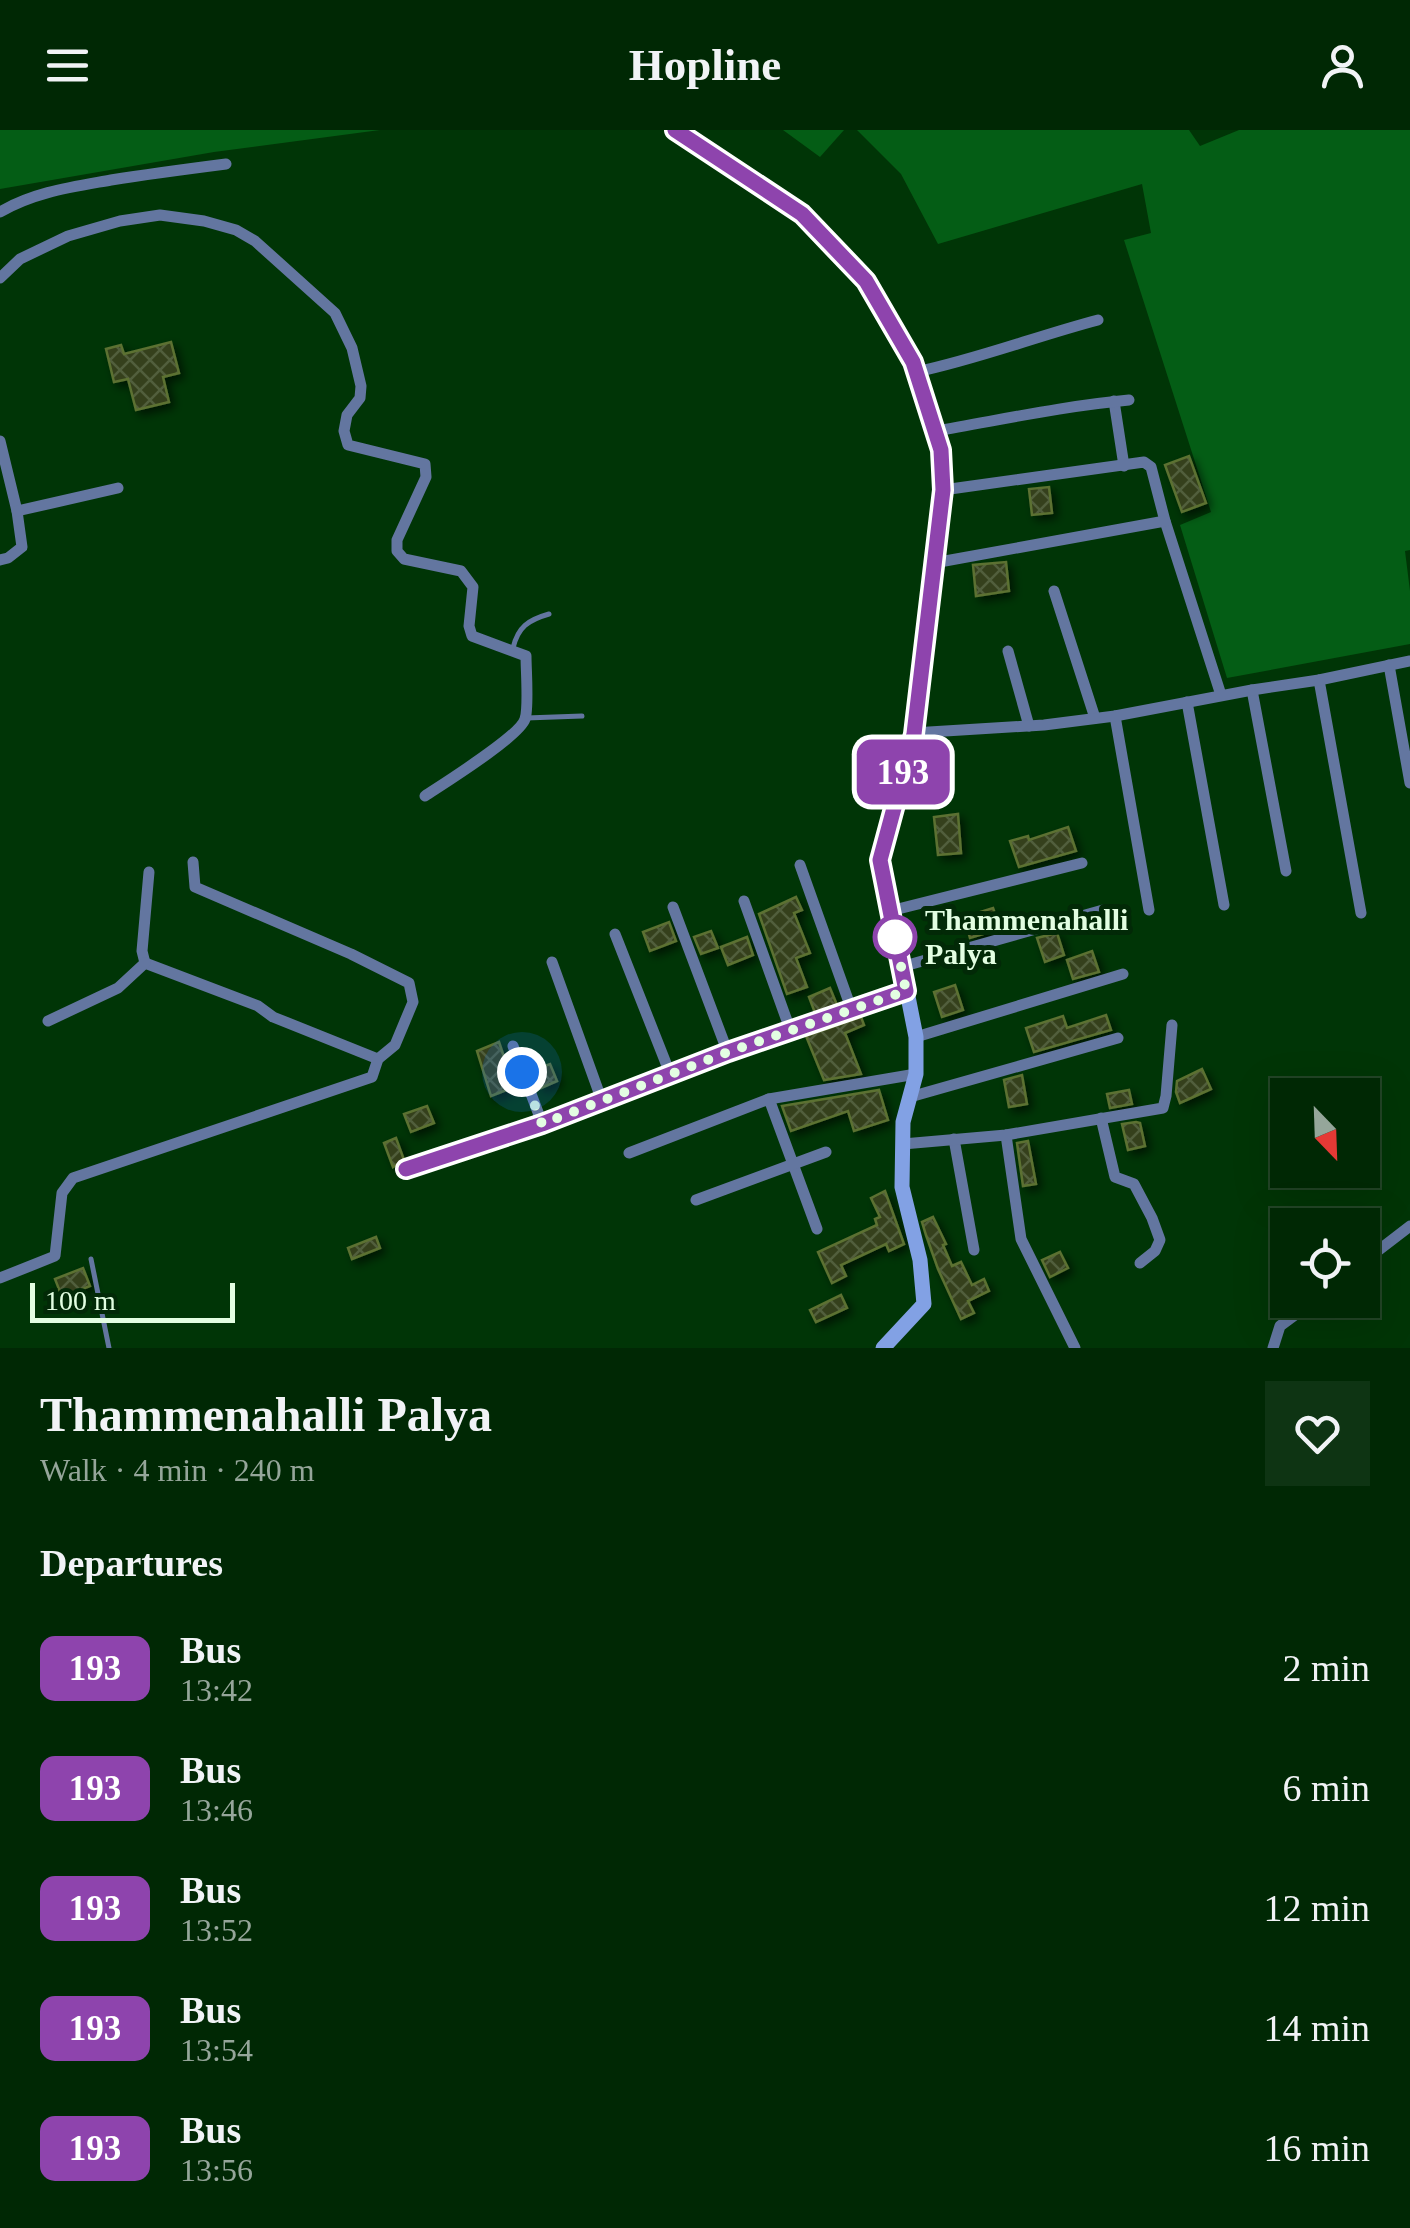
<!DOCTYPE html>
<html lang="en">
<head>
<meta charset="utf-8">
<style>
	:root { --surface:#002804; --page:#0e3413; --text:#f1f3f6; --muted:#95a69a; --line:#224426 }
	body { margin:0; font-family:"Times New Roman",serif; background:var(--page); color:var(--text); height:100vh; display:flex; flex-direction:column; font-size:38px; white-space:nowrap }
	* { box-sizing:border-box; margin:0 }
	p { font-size:32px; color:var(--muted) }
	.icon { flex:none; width:55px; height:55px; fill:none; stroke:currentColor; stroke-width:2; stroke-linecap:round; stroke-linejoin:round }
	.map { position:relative; height:1218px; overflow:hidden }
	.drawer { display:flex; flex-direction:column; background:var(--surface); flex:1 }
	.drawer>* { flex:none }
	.badge { padding:0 20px; border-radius:15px; font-size:35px; line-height:65px }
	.needle { width:65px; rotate:157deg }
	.fabs { position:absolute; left:1270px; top:948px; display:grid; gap:20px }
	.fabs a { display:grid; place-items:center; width:110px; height:110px; border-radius:0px; background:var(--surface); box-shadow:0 10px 40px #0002,0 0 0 2px var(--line); font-size:50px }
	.scale { position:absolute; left:30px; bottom:25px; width:205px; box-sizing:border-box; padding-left:10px; border:5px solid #e3fee2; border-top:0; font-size:28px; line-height:35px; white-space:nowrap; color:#e3fee2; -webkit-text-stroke:8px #022907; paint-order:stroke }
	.you { position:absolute; width:50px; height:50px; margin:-25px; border:8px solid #fff; border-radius:50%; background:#1a73e8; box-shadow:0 0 0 15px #1a73e833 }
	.map>.badge { position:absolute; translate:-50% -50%; box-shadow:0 0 0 5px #fff }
	h2 { padding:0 40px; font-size:38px; line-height:90px }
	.round { display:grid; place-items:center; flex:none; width:105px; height:105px; border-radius:0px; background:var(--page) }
	.head { display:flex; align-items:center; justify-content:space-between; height:170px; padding:0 40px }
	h1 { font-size:48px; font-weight:800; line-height:75px }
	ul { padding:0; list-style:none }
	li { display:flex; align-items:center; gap:30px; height:120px; padding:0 40px }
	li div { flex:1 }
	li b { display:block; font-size:38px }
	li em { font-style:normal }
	li .badge { min-width:110px; font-weight:700; text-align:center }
	header { display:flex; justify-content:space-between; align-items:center; height:130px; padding:0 40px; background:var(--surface); font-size:45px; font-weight:800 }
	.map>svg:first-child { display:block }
	.grass { fill:#045d15 }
	.building { fill:url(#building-cross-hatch); stroke:#5c7132; stroke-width:2.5; filter:url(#shadow) }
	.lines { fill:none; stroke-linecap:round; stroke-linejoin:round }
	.lane { stroke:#6376a0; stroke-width:5 }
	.street { stroke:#6376a0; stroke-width:11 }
	.secondary { stroke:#82a1e4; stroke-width:15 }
	.line-casing { stroke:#fff; stroke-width:22 }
	.line { stroke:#8e44ad; stroke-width:15 }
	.walk { stroke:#e3fee2; stroke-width:10; stroke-dasharray:0 18 }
	.stop-dot { fill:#fff; stroke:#8e44ad; stroke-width:5 }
	.labels { text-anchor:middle; stroke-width:10; stroke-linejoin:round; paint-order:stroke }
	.stop-label { font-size:30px; font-weight:bold; fill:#e3fee2; stroke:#022907; text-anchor:start }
</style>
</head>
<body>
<header><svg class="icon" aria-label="menu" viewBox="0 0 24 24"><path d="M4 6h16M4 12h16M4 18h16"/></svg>Hopline<svg class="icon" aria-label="person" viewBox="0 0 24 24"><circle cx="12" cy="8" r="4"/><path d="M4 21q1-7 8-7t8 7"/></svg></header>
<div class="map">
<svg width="1410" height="1218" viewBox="0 0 1410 1218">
	<defs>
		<pattern id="building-cross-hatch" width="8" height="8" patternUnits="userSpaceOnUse" patternTransform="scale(2.5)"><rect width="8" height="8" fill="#34411b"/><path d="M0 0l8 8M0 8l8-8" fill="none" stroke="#515e3c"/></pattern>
		<filter id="shadow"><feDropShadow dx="4.5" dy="4.5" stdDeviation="5" flood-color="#0009"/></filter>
	</defs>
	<rect width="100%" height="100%" fill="#003506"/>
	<!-- grass -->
	<g class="grass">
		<path d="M0 0H380L214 22 0 59Z"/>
		<path d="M783 0H844L820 27Z"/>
		<path d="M857 0H1189L1200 16 1239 0H1410V420L1405 421 1410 461V514L1227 548 1180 395 1211 382 1124 110 1151 103 1142 54 938 114 901 44Z"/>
	</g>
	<!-- building -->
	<g class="building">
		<path d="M171 212 179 243 163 247 169 272 136 280 128 249 114 252 106 219 121 215 124 224Z"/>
		<path d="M1189 326 1206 373 1182 382 1165 335Z"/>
		<path d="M1049 357 1052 383 1032 385 1029 359Z"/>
		<path d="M1006 432 1009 461 976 466 973 435Z"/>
		<path d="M938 640 941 660 915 664 913 650 914 643Z"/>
		<path d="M958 684 961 723 938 725 934 687Z"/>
		<path d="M1068 697 1076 721 1019 737 1010 711 1028 706 1029 710Z"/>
		<path d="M796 767 802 780 794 783 810 823 796 828 807 857 787 864 759 784Z"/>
		<path d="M993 778 1000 799 970 808 964 787Z"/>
		<path d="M669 792 676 811 650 821 643 802Z"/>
		<path d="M711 801 718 818 701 824 694 807Z"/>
		<path d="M1057 803 1064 825 1045 832 1037 808Z"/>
		<path d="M747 807 753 825 728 835 721 817Z"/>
		<path d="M1092 821 1099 842 1073 849 1067 830Z"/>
		<path d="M955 855 963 880 942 887 934 862Z"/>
		<path d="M830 858 837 875 815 883 809 867Z"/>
		<path d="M1106 885 1111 900 1034 922 1026 898 1063 886 1067 898Z"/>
		<path d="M861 887 864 895 845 903 861 944 824 950 806 906Z"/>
		<path d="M499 912 514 957 491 966 477 921Z"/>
		<path d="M550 934 557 951 541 958 534 940Z"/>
		<path d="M1202 939 1211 959 1180 973 1176 962 1177 951Z"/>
		<path d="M1022 945 1027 974 1009 977 1004 950Z"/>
		<path d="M879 960 888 990 854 1001 848 981 791 1001 782 976Z"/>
		<path d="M1129 960 1132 974 1110 978 1107 964Z"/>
		<path d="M427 976 434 993 411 1002 404 984Z"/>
		<path d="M1136 992 1140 993 1145 1016 1128 1020 1122 994Z"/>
		<path d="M396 1008 404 1030 393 1037 384 1013Z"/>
		<path d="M1028 1011 1036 1054 1023 1056 1017 1013Z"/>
		<path d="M885 1061 904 1114 889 1121 886 1114 841 1135 846 1146 832 1153 818 1122 877 1095 875 1089 880 1087 871 1068Z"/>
		<path d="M933 1087 946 1114 943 1115 952 1136 961 1132 972 1155 984 1149 989 1161 968 1171 974 1183 961 1189 938 1139 926 1105 922 1092Z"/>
		<path d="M376 1107 380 1118 352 1129 348 1118Z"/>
		<path d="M1060 1122 1068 1138 1050 1147 1042 1130Z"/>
		<path d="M83 1138 90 1156 62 1167 55 1149Z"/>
		<path d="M841 1165 847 1178 816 1192 810 1180Z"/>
	</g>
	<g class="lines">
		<!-- lane -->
		<g class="lane">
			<path d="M513 518C518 497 528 490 549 484"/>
			<path d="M526 588 582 586"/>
			<path d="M91 1129 109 1218"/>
		</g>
		<!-- street -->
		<g class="street">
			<path d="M0 82C34 62 72 57 111 50 149 44 187 39 226 34"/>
			<path d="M0 148 20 129 68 106 120 91 160 85 204 91 236 100 255 111 335 183 352 218 361 256 360 268 347 285 344 301 348 315 425 334 426 347 397 410V421L404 429 461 441 473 457 469 496 472 506 526 526C526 540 529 578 525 589 520 606 443 654 425 666"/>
			<path d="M916 242C978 229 1037 206 1098 190"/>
			<path d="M1114 271 1124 336"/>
			<path d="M935 301C1000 290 1064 276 1129 270"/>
			<path d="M0 311 17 381 22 417 8 428 0 430"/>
			<path d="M943 360 1144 332 1151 337 1165 391 1221 565"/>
			<path d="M17 381 118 358"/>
			<path d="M934 433 1165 391"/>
			<path d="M1054 461 1095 588"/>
			<path d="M1008 521 1029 596"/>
			<path d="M1389 535 1410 653"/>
			<path d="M1319 550 1361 783"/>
			<path d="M1252 560 1286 741"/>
			<path d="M1187 572 1224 775"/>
			<path d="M1115 586 1149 780"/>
			<path d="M913 603 1044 595 1115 586 1252 560 1319 550 1410 531"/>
			<path d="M800 735 851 878"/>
			<path d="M744 771 791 902"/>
			<path d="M673 777 728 923"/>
			<path d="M890 781 1082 733"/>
			<path d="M615 804 671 946"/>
			<path d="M552 832 602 971"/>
			<path d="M145 833 258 876 273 887 378 929"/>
			<path d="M145 833 142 821 149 742"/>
			<path d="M901 837 1103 780"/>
			<path d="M48 891 118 858 145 833"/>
			<path d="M916 907 1123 844"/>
			<path d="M513 916 542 993"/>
			<path d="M910 967 1118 908"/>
			<path d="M769 969 817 1099"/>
			<path d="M1101 988 1115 1047 1134 1054 1152 1088 1160 1110 1155 1121 1140 1133"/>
			<path d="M1006 1005 1021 1109 1075 1218"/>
			<path d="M954 1009 974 1120"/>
			<path d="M903 1014 1006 1005 1163 978 1166 966 1172 895"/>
			<path d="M629 1023 769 969 916 944"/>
			<path d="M406 1039 542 993 728 923 906 861"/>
			<path d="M696 1070 826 1022"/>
			<path d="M1362 1133 1410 1096"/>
			<path d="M0 1148 55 1126 62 1063 73 1048 372 947 378 929 395 915 413 872 409 853 351 824 195 757 193 732"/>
			<path d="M1273 1218 1280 1196 1315 1170"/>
		</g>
		<!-- secondary -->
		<path class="secondary" d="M675 0 801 84 866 151 913 232 941 320 943 360 913 603 881 730 916 907V944L903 992 902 1057 920 1130 924 1174 883 1218"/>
	</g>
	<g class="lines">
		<defs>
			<path id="line" d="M406 1039 542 994 728 922 906 861 880 730 914 604 943 360 941 320 913 232 866 151 802 84 675 0"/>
		</defs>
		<!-- line casing -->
		<use href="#line" class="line-casing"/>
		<!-- line -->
		<use href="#line" class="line"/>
		<!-- walk -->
		<path class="walk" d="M522 942 542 994 728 922 906 861 895 807"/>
	</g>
	<!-- markers -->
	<circle class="stop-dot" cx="895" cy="807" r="20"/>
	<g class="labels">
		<!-- stop labels -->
		<g class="stop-label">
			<text x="925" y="800">Thammenahalli<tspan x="925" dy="34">Palya</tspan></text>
		</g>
	</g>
</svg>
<div class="fabs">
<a><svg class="needle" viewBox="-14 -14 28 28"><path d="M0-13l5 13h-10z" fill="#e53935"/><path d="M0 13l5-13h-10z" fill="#95a69a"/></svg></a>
<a><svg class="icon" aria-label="locate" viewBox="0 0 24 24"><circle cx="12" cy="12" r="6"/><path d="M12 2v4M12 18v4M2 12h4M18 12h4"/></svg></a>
</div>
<div class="scale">100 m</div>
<div class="you" style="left:522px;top:942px"></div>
<b class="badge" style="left:903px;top:642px;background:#8e44ad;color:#fff">193</b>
</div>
<section class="drawer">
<div class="head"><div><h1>Thammenahalli Palya</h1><p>Walk · 4 min · 240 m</p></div><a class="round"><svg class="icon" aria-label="heart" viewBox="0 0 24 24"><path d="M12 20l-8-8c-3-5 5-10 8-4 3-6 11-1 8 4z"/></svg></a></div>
<h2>Departures</h2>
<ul>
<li><span class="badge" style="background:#8e44ad;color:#fff">193</span><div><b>Bus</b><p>13:42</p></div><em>2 min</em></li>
<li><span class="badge" style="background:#8e44ad;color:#fff">193</span><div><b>Bus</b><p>13:46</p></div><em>6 min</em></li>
<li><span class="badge" style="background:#8e44ad;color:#fff">193</span><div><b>Bus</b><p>13:52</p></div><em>12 min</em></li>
<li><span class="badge" style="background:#8e44ad;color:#fff">193</span><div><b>Bus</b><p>13:54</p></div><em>14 min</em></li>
<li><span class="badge" style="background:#8e44ad;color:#fff">193</span><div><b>Bus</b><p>13:56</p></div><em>16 min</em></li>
</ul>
</section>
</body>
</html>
